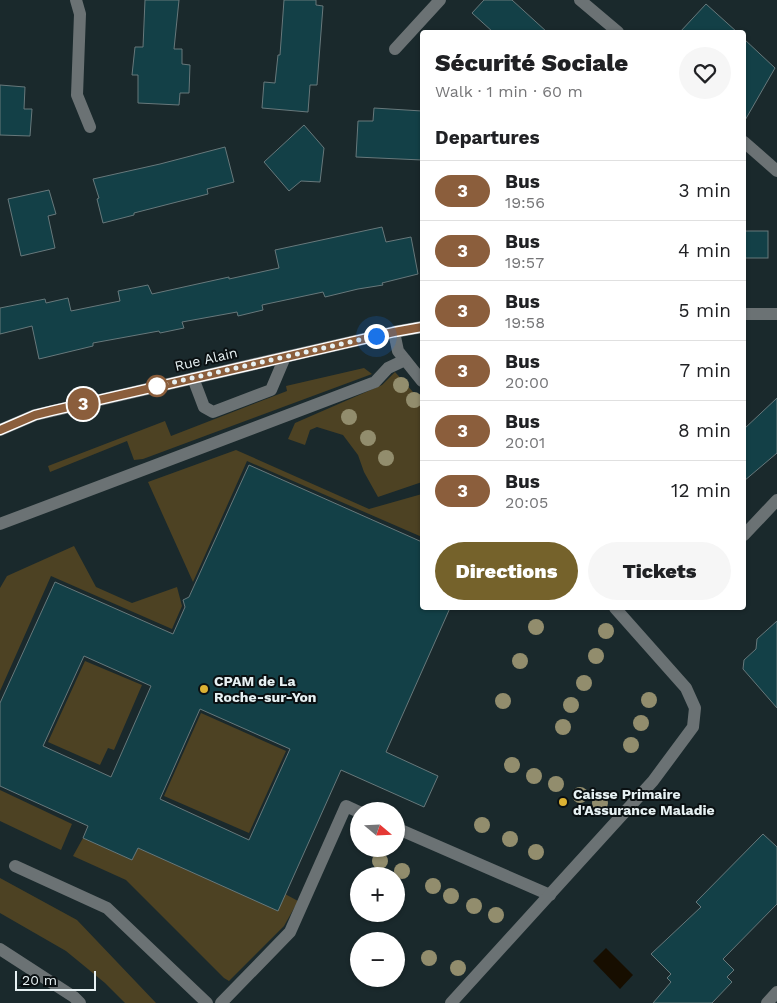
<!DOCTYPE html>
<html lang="en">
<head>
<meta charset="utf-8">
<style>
	:root { --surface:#fff; --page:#f6f6f6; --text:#202124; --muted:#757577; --line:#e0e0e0; --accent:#75622b }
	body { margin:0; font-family:"Work Sans",sans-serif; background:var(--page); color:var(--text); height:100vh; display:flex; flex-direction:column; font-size:19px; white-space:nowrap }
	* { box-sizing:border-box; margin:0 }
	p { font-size:16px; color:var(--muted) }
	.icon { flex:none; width:28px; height:28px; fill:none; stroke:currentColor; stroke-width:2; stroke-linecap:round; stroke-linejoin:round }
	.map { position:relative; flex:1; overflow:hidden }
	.drawer { position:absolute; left:420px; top:30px; width:326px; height:580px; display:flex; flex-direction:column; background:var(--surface); border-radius:5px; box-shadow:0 1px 4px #0004 }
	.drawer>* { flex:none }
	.badge { padding:0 10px; border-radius:16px; font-size:18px; line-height:32px }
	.needle { width:32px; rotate:109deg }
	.fabs { position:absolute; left:350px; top:802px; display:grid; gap:10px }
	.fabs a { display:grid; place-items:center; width:55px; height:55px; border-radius:50%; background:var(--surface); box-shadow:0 1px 4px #0004; font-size:25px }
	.scale { position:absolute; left:15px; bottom:12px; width:81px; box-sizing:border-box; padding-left:5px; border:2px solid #e7f1f3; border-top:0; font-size:14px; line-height:18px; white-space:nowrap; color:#e7f1f3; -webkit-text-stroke:4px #0a1012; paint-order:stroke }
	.you { position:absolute; width:25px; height:25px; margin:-12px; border:4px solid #fff; border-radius:50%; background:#1a73e8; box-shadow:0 0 0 8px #1a73e833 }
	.map>.badge { position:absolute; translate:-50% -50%; box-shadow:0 0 0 2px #fff }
	h2 { padding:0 15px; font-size:19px; line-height:45px }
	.round { display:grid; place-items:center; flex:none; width:52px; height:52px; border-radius:26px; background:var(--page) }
	.overview { display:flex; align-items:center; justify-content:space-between; height:85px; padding:0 15px }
	h1 { font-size:24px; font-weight:800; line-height:38px }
	.action { display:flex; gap:10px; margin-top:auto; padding:10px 15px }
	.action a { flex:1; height:58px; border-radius:30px; background:var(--accent); color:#fff; font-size:20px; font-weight:800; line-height:58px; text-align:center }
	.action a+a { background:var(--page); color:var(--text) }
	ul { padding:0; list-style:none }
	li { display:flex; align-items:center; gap:15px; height:60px; padding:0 15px; border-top:1px solid var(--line) }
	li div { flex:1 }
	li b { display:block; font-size:19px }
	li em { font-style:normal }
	li .badge { min-width:55px; font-weight:700; text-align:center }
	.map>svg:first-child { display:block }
	.green { fill:#4d4223 }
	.water { fill:#170e00 }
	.building { fill:#134047; stroke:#67787b; fill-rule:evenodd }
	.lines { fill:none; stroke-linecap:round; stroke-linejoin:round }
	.minor { stroke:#6b7274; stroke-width:12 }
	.tree { fill:#928d6d }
	.line-casing { stroke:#fff; stroke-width:11 }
	.line { stroke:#8b5e3c; stroke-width:8 }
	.walk { stroke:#e7f1f3; stroke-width:5; stroke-dasharray:0 9 }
	.stop-dot { fill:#fff; stroke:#8b5e3c; stroke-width:2.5 }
	.poi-dot { fill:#dcb233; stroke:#0a1012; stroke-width:2 }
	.labels { text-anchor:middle; stroke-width:4; stroke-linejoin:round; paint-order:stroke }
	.street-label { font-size:14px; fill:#e7f1f3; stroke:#0a1012 }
	.poi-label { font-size:14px; font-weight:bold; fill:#e7f1f3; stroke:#0a1012; text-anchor:start }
</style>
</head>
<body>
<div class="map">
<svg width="777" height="1003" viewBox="0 0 777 1003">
	<rect width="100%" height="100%" fill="#1a292c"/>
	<!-- green -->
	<g class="green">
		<path d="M364 368 372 374 143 459 134 460 127 441 50 472 48 466 165 421 171 436 287 391 286 386Z"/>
		<path d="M395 372 422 402V482L378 497 364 472 358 455 343 435 317 427 310 430 305 445 288 439 295 423 382 385Z"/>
		<path d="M236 450 369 509 422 494V537L247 461 193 582 148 482Z"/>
		<path d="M74 546 96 587 132 603 177 587 182 606 172 629 51 576 0 691V588L7 576Z"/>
		<path d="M85 661 142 685 114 750 108 748 100 765 48 742Z"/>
		<path d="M201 713 286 751 249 833 164 796Z"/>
		<path d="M0 790 72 824 61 850 0 821Z"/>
		<path d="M83 838 132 860 138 848 278 910 285 894 298 901 284 926 229 981 224 978 126 880 73 856Z"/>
		<path d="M0 878 77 920 156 1003H125L105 983 66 951 0 913Z"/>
	</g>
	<!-- water -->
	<path class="water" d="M606 948 633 975 620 989 593 961Z"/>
	<!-- building -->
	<g class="building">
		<path d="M145 0H179L174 49H182V64L190 65 189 93H180L179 105 138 103V75H132L135 47H143Z"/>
		<path d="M284 0H316V5L323 6 317 85H310L308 112 262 108 264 82 275 83 278 55H280Z"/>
		<path d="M484 0H512L547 32H493L472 13Z"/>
		<path d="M706 4 737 32H680Z"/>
		<path d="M744 39 775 68 744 122Z"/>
		<path d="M0 85 25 87 24 109H32L30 136 0 135Z"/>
		<path d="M374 108 422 111V160L356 157 358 121H373Z"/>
		<path d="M304 125 324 148 320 182 301 181 289 191 264 162Z"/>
		<path d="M225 147 234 182 207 189 208 194 134 213V215L103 223 97 199 99 198 93 179 160 164Z"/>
		<path d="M49 190 56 214 48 216 55 248 21 256 8 199Z"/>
		<path d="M382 227 386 242 411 237 418 274 382 283 383 285 358 289 325 297 323 292 262 305 263 310 238 316 237 312 182 322 184 328 160 333 159 331 93 343V346L39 359 32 326 0 334V308L45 299 46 303 68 298 71 311 120 301 118 291 148 285 152 294 229 277V279L279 268 275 250Z"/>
		<rect x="744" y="231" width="24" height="27"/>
		<path d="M777 398V453L744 481V429Z"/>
		<path d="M249 465 422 542V608H450L386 752 438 776 424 807 341 770 278 911 138 848 132 860 83 838 88 826 0 786V703L55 582 173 634 185 607 183 600 189 597ZM84 656 151 686 111 777 43 746ZM200 709 290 749 249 840 160 799Z"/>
		<path d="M777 621V708L743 669 744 660 756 649 757 639Z"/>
		<path d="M763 834 777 847V904L723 959 734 970 727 977 732 982 712 1003H653L671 982 667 978 671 974 651 954 701 907 696 902Z"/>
	</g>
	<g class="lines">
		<!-- minor -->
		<g class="minor">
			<path d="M76 0 80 14 77 95 90 127"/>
			<path d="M580 0 618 32"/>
			<path d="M395 49 440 0"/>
			<path d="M744 142 777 171"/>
			<path d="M744 314H777"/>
			<path d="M394 332 398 351 422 381"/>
			<path d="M193 378 204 407 213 412 271 390 285 357"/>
			<path d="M0 430 35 415 285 357 394 332 422 327"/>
			<path d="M0 524 375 382 388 368 405 360"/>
			<path d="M744 535 777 500"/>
			<path d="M396 828 550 895"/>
			<path d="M15 866 107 908 207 1003"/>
			<path d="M0 949 74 997 80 1003"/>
			<path d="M221 1003 290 932 346 806 359 812"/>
			<path d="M451 1003 653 781 693 727 695 708 686 688 615 608"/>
			<path d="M767 1003 777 992"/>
		</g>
	</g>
	<!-- trees -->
	<g class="tree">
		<circle cx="401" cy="385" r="8"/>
		<circle cx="414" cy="400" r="8"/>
		<circle cx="349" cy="417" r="8"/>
		<circle cx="368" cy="438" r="8"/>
		<circle cx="386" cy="458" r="8"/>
		<circle cx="536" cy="627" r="8"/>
		<circle cx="606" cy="631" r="8"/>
		<circle cx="596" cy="656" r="8"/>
		<circle cx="520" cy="661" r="8"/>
		<circle cx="584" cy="683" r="8"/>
		<circle cx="649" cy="700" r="8"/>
		<circle cx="503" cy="701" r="8"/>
		<circle cx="571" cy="705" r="8"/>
		<circle cx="641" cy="723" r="8"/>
		<circle cx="563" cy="727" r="8"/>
		<circle cx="631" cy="745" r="8"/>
		<circle cx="512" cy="765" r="8"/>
		<circle cx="534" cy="776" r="8"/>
		<circle cx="556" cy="784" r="8"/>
		<circle cx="580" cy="795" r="8"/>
		<circle cx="600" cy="803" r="8"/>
		<circle cx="482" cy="825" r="8"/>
		<circle cx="510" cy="839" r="8"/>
		<circle cx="536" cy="852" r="8"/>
		<circle cx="380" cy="861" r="8"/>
		<circle cx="402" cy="871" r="8"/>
		<circle cx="433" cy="886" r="8"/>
		<circle cx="451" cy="896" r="8"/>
		<circle cx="474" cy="906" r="8"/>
		<circle cx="496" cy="915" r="8"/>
		<circle cx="429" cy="958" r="8"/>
		<circle cx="458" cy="968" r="8"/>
	</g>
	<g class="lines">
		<defs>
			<path id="line" d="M0 430 35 415 51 411 303 353 394 332 422 327"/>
		</defs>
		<!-- line casing -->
		<use href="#line" class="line-casing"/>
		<!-- line -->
		<use href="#line" class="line"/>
		<!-- walk -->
		<path class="walk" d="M157 386 376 336"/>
	</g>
	<!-- markers -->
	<circle class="stop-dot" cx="157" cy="386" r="10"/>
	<g class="poi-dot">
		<circle cx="204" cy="689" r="5"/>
		<circle cx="563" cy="802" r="5"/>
	</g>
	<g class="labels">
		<!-- street labels -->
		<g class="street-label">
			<text transform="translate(206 359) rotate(-13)" y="5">Rue Alain</text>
		</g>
		<!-- poi labels -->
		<g class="poi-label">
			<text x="214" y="686">CPAM de La<tspan x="214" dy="16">Roche-sur-Yon</tspan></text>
			<text x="573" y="799">Caisse Primaire<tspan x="573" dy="16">d'Assurance Maladie</tspan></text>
		</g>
	</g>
</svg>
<div class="fabs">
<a><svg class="needle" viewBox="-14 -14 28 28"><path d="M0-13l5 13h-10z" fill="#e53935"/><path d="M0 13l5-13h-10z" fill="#757577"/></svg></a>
<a>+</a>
<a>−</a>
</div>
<div class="scale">20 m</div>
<div class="you" style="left:376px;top:336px"></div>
<b class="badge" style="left:83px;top:404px;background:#8b5e3c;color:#fff">3</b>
<section class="drawer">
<div class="overview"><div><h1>Sécurité Sociale</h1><p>Walk · 1 min · 60 m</p></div><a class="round"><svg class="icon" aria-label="heart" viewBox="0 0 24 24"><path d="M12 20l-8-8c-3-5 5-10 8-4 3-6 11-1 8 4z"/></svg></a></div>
<h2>Departures</h2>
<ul>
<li><span class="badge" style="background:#8b5e3c;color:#fff">3</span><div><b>Bus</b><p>19:56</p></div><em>3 min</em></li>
<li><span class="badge" style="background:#8b5e3c;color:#fff">3</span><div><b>Bus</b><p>19:57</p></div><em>4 min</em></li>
<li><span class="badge" style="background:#8b5e3c;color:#fff">3</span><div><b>Bus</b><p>19:58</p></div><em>5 min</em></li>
<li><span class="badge" style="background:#8b5e3c;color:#fff">3</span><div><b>Bus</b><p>20:00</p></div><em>7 min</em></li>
<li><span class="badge" style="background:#8b5e3c;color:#fff">3</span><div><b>Bus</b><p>20:01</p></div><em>8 min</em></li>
<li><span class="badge" style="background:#8b5e3c;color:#fff">3</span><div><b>Bus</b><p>20:05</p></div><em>12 min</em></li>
</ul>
<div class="action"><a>Directions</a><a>Tickets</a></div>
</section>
</div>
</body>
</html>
